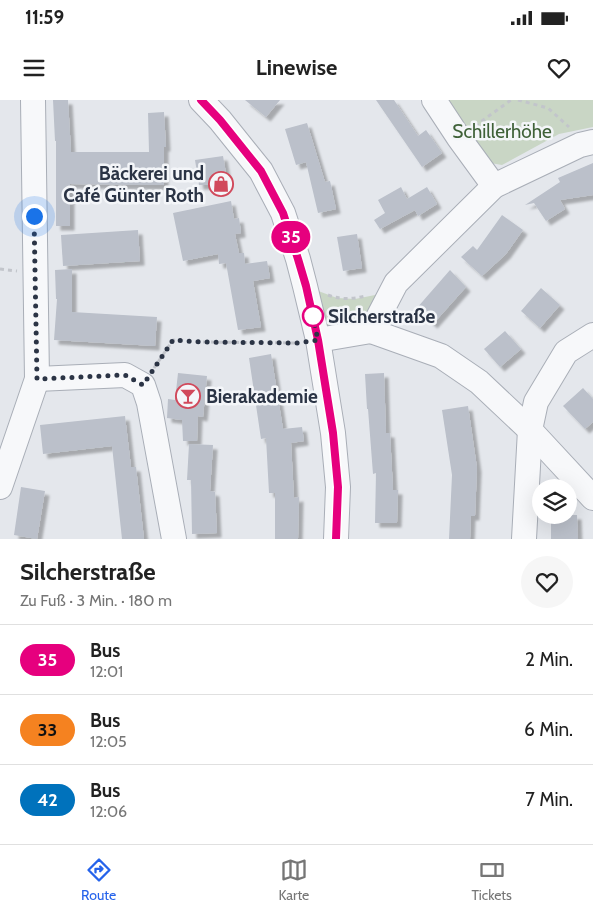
<!DOCTYPE html>
<html lang="de">
<head>
<meta charset="utf-8">
<style>
	:root { --surface:#fff; --page:#f6f6f6; --text:#222; --muted:#767676; --line:#e0e0e0; --accent:#2563eb }
	body { margin:0; font-family:Cabin,sans-serif; background:var(--page); color:var(--text); height:100vh; display:flex; flex-direction:column; font-size:19px; white-space:nowrap }
	* { box-sizing:border-box; margin:0 }
	p { font-size:16px; color:var(--muted) }
	.icon { flex:none; width:28px; height:28px; fill:none; stroke:currentColor; stroke-width:2; stroke-linecap:round; stroke-linejoin:round }
	.map { position:relative; height:439px; overflow:hidden }
	.side { display:flex; flex-direction:column; background:var(--surface); flex:1 }
	.side>* { flex:none }
	.badge { padding:0 10px; border-radius:16px; font-size:18px; line-height:32px }
	.fabs { position:absolute; left:532px; top:379px; display:grid; gap:10px }
	.fabs a { display:grid; place-items:center; width:45px; height:45px; border-radius:50%; background:var(--surface); box-shadow:0 5px 20px #0002; font-size:25px }
	.you { position:absolute; width:25px; height:25px; margin:-12px; border:4px solid #fff; border-radius:50%; background:#1a73e8; box-shadow:0 0 0 8px #1a73e833 }
	.map>.badge { position:absolute; translate:-50% -50%; box-shadow:0 0 0 2px #fff }
	.round { display:grid; place-items:center; flex:none; width:52px; height:52px; border-radius:26px; background:var(--page) }
	.head { display:flex; align-items:center; justify-content:space-between; height:85px; padding:0 20px }
	h1 { font-size:24px; font-weight:800; line-height:38px }
	ul { padding:0; list-style:none }
	li { display:flex; align-items:center; gap:15px; height:70px; padding:0 20px; border-top:1px solid var(--line) }
	li div { flex:1 }
	li b { display:block; font-size:19px }
	li em { font-style:normal }
	li .badge { min-width:55px; font-weight:700; text-align:center }
	.status { display:flex; justify-content:space-between; align-items:center; height:35px; padding:0 25px; background:var(--surface); direction:ltr }
	.status svg { height:14px; fill:currentColor }
	header { display:flex; justify-content:space-between; align-items:center; height:65px; padding:0 20px; background:var(--surface); font-size:22px; font-weight:800 }
	.dock { display:flex; justify-content:space-around; align-items:center; height:70px; border-top:1px solid var(--line); background:var(--surface); font-size:14px; color:var(--muted) }
	.dock a { display:grid; justify-items:center; gap:2px }
	.dock .active { color:var(--accent) }
	.map>svg:first-child { display:block }
	.green { fill:#c9d6c5 }
	.building { fill:#bbc0ca; filter:url(#shadow) }
	.lines { fill:none; stroke-linecap:round; stroke-linejoin:round }
	.minor-casing { stroke:#a9aeb7; stroke-width:26 }
	.path { stroke:#c2c5cb; stroke-width:3; stroke-dasharray:4 4; stroke-linecap:butt }
	.minor { stroke:#f7f8fa; stroke-width:24 }
	.line-casing { stroke:#fff; stroke-width:11 }
	.line { stroke:#e6007e; stroke-width:8 }
	.walk { stroke:#2b3445; stroke-width:5; stroke-dasharray:0 9 }
	.stop-dot { fill:#fff; stroke:#e6007e; stroke-width:2.5 }
	.labels { text-anchor:middle; stroke-width:5; stroke-linejoin:round; paint-order:stroke }
	.park-label { font-size:19px; fill:#3f6138; stroke:#f4f6f9 }
	.poi-label { font-size:19px; font-weight:bold; fill:#2b3445; stroke:#f4f6f9; text-anchor:end }
	.stop-label { font-size:19px; font-weight:bold; fill:#2b3445; stroke:#f4f6f9; text-anchor:start }
</style>
</head>
<body>
<div class="status"><b>11:59</b><svg viewBox="0 0 49 12"><path d="M0 12V9h3v3zM5 12V6h3v6zM10 12V3h3v9zM15 12V0h3v12zM26 1h20v11H26zM47 4h2v5h-2z"/></svg></div>
<header><svg class="icon" aria-label="menu" viewBox="0 0 24 24"><path d="M4 6h16M4 12h16M4 18h16"/></svg>Linewise<svg class="icon" aria-label="heart" viewBox="0 0 24 24"><path d="M12 20l-8-8c-3-5 5-10 8-4 3-6 11-1 8 4z"/></svg></header>
<div class="map">
<svg width="593" height="439" viewBox="0 0 593 439">
	<defs>
		<filter id="shadow"><feDropShadow dx="4.5" dy="4.5" stdDeviation="1" flood-color="#0004"/></filter>
	</defs>
	<rect width="100%" height="100%" fill="#e4e7ec"/>
	<!-- green -->
	<g class="green">
		<path d="M441 0H593V27L559 34 502 65 490 63Z"/>
		<path d="M396 183 368 227 322 236 305 186 337 198 355 199 375 195Z"/>
	</g>
	<!-- building -->
	<g class="building">
		<path d="M53 0H68L71 52H149L148 13 164 12 166 47H164V85L70 84V126H56V41H55Z"/>
		<path d="M245 0H280L266 17Z"/>
		<path d="M376 0H394L418 36 426 30 442 53 422 67Z"/>
		<path d="M307 23 325 82 330 81 336 109 318 113 306 62 296 65 285 29Z"/>
		<path d="M223 56 228 85H199L195 60Z"/>
		<path d="M593 63V95L560 100 565 109 546 121 534 103 525 105 560 82 558 78Z"/>
		<path d="M401 87 407 99 427 87 437 104 418 116 415 110 380 129 374 120 385 113 378 100Z"/>
		<path d="M231 101 234 119 239 118 241 133 235 134 239 153H244L245 164 267 161 270 178 253 181 261 227 238 230 226 163 219 164 218 154 183 161 173 113Z"/>
		<path d="M502 115 523 130 506 154 482 176 461 157 473 146 477 150Z"/>
		<path d="M138 130 140 161 63 166 61 135Z"/>
		<path d="M357 134 362 168 343 171 337 137Z"/>
		<path d="M72 169V212L157 217 155 246 54 240 57 199H56L55 170Z"/>
		<path d="M450 170 466 187 433 224 416 209Z"/>
		<path d="M541 188 560 205 540 228 521 211Z"/>
		<path d="M505 231 521 249 500 267 484 249Z"/>
		<path d="M271 254 283 329 302 327 304 341 291 343 294 398 299 397 298 439H275V393H269L266 338 261 339 249 258Z"/>
		<path d="M178 273 207 276 203 317 198 316 197 341H183L182 320 167 318 168 299 175 300Z"/>
		<path d="M384 273 386 333H390L393 390H398L397 423H375L376 373 373 374 368 309H367L365 274Z"/>
		<path d="M583 288 593 299V322L585 329 563 306Z"/>
		<path d="M468 306 477 368 475 416H471L470 439H449L452 375 442 310Z"/>
		<path d="M125 316 131 367H136L144 439H122L112 346 43 354 40 325Z"/>
		<path d="M189 344 213 345 210 391 215 392 217 433 192 434 191 380H187Z"/>
		<path d="M21 387 45 391 37 439 14 435Z"/>
		<path d="M551 415H577L578 439H551Z"/>
	</g>
	<g class="lines">
		<defs>
			<g id="minor">
				<path d="M201 0 220 20 261 71 283 113 298 159 305 186 318 240 333 333 338 387 336 439"/>
				<path d="M434 0 459 38 494 86"/>
				<path d="M371 231 441 256 479 282 530 330 593 398"/>
				<path d="M318 240 371 231 396 183 494 86 580 45 593 42"/>
				<path d="M37 279 125 275 143 285 149 303 174 439"/>
				<path d="M0 387 37 279 33 0"/>
				<path d="M524 439 530 330 536 302 566 252 593 235"/>
			</g>
		</defs>
		<!-- minor casing -->
		<use href="#minor" class="minor-casing"/>
		<!-- path -->
		<g class="path">
			<path d="M518 0 548 8 569 27"/>
			<path d="M475 26 511 0"/>
			<path d="M0 169 17 171"/>
			<path d="M328 195C341 200 353 199 366 196"/>
			<path d="M154 268 173 240 199 242 297 243"/>
		</g>
		<!-- minor -->
		<use href="#minor" class="minor"/>
	</g>
	<g class="lines">
		<defs>
			<path id="line" d="M201 0 220 20 261 71 283 113 298 159 306 186 318 240 333 333 338 387 336 439"/>
		</defs>
		<!-- line casing -->
		<use href="#line" class="line-casing"/>
		<!-- line -->
		<use href="#line" class="line"/>
		<!-- walk -->
		<path class="walk" d="M34 116 37 279 125 275 143 285 173 240 200 242 298 243 318 240 312 213 313 216"/>
	</g>
	<!-- icons -->
	<defs>
		<symbol id="shop-ring" viewBox="-11 -11 22 22"><circle r="9.5" fill="#f4f6f9" stroke="#d1495b" stroke-width="1.5"/><path d="M-5-2.5h2.3a2.7 3.5 0 0 1 5.4 0H5L5.5 6h-11ZM-1.5-2.5h3a1.5 2.3 0 0 0-3 0Z" fill="#d1495b"/></symbol>
		<symbol id="bar-ring" viewBox="-11 -11 22 22"><circle r="9.5" fill="#f4f6f9" stroke="#d1495b" stroke-width="1.5"/><path d="M-6-5H6L.8 .8V4.5H3.5V6h-7V4.5H-.8V.8Z" fill="#d1495b"/></symbol>
	</defs>
	<g fill-rule="evenodd">
		<use href="#shop-ring" x="207" y="70" width="28" height="28"/>
		<use href="#bar-ring" x="174" y="282" width="28" height="28"/>
	</g>
	<!-- markers -->
	<circle class="stop-dot" cx="313" cy="216" r="10"/>
	<g class="labels">
		<!-- park labels -->
		<g class="park-label">
			<text x="502" y="38">Schillerhöhe</text>
		</g>
		<!-- poi labels -->
		<g class="poi-label">
			<text x="204" y="80">Bäckerei und<tspan x="204" dy="22">Café Günter Roth</tspan></text>
			<text x="206" y="303" text-anchor="start">Bierakademie</text>
		</g>
		<!-- stop labels -->
		<g class="stop-label">
			<text x="328" y="223">Silcherstraße</text>
		</g>
	</g>
</svg>
<div class="fabs">
<a><svg class="icon" aria-label="layers" viewBox="0 0 24 24"><path d="M12 4l9 5-9 5-9-5zM3 14l9 5 9-5"/></svg></a>
</div>
<div class="you" style="left:34px;top:116px"></div>
<b class="badge" style="left:291px;top:137px;background:#e6007e;color:#fff">35</b>
</div>
<section class="side">
<div class="head"><div><h1>Silcherstraße</h1><p>Zu Fuß · 3 Min. · 180 m</p></div><a class="round"><svg class="icon" aria-label="heart" viewBox="0 0 24 24"><path d="M12 20l-8-8c-3-5 5-10 8-4 3-6 11-1 8 4z"/></svg></a></div>
<ul>
<li><span class="badge" style="background:#e6007e;color:#fff">35</span><div><b>Bus</b><p>12:01</p></div><em>2 Min.</em></li>
<li><span class="badge" style="background:#f58220;color:#111">33</span><div><b>Bus</b><p>12:05</p></div><em>6 Min.</em></li>
<li><span class="badge" style="background:#0072bc;color:#fff">42</span><div><b>Bus</b><p>12:06</p></div><em>7 Min.</em></li>
</ul>
</section>
<nav class="dock">
<a class="active"><svg class="icon" aria-label="directions" viewBox="0 0 24 24"><path d="M12 3l9 9-9 9-9-9zM9 14v-3h6M13 9l2 2-2 2"/></svg>Route</a>
<a><svg class="icon" aria-label="map" viewBox="0 0 24 24"><path d="M3 6l6-2 6 2 6-2v14l-6 2-6-2-6 2zM9 4v14M15 6v14"/></svg>Karte</a>
<a><svg class="icon" aria-label="tickets" viewBox="0 0 24 24"><path d="M3 7h18v10H3zM15 7v10"/></svg>Tickets</a>
</nav>
</body>
</html>
